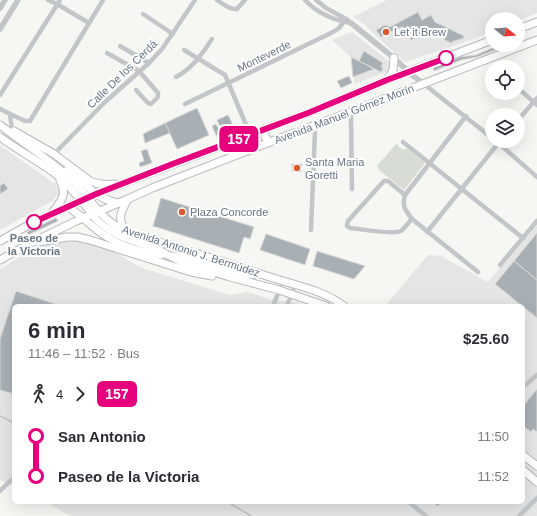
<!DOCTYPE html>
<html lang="en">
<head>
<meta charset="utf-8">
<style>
	:root { --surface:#fff; --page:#f2f2f3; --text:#2b2b33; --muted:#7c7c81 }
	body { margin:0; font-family:Helvetica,sans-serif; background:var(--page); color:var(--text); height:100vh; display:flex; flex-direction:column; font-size:15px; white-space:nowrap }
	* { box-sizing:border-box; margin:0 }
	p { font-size:13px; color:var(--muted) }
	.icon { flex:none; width:22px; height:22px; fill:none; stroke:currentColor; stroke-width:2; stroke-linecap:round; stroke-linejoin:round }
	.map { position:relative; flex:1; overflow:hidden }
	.panel { position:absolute; left:12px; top:304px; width:513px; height:200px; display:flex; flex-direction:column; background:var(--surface); border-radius:6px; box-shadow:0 4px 16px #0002 }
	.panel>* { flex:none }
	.badge { padding:0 8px; border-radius:6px; font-size:14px; line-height:26px }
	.needle { width:26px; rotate:107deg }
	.tools { position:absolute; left:485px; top:12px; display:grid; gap:8px }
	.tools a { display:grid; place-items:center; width:40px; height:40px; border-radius:50%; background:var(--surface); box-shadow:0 4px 16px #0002; font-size:20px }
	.map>.badge { position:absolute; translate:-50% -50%; box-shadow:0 0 0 2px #fff }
	.legs { display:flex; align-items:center; gap:6px; height:44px; padding:0 16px; font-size:13px }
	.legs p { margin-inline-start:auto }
	.summary { display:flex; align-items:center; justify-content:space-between; height:68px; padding:0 16px }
	h1 { font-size:22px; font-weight:700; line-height:30px }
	ul { padding:0 16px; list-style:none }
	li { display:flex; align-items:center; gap:14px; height:40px; font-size:15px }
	li i { display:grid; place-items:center; width:6px; height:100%; margin:0 5px; background:currentColor }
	li i::after { content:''; width:10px; height:10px; margin:-5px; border:3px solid; border-radius:50%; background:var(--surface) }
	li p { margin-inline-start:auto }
	li:first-child i { background:linear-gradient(#0000 50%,currentColor 0) }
	li:last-child i { background:linear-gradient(currentColor 50%,#0000 0) }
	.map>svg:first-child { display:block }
	.built { fill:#e4e5e4 }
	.park { fill:#d7ddd4 }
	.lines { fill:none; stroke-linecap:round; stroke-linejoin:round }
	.stream { stroke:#bcc5ca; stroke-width:1.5 }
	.building { fill:#a9b0b5; stroke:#d8d8d6 }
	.primary-casing { stroke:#b5b9bd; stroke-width:9 }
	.minor { stroke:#c2c6c9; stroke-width:4.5 }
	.tertiary { stroke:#c2c6c9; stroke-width:5.5 }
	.primary { stroke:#fff; stroke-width:7 }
	.line-1-casing { stroke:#fff; stroke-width:9 }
	.line-1 { stroke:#e6007e; stroke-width:6 }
	.poi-dot { fill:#da5b2f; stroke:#fff; stroke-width:1.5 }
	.stop-1-dot { fill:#fff; stroke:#e6007e; stroke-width:2 }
	.labels { text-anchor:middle; stroke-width:4; stroke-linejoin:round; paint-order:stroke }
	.poi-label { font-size:11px; fill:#677583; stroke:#fff; text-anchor:start }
	.street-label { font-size:11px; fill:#677583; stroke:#fff }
	.stop-label { font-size:11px; font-weight:bold; fill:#677583; stroke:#fff }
</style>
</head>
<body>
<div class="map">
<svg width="537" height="516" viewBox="0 0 537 516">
	<rect width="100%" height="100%" fill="#f6f6f3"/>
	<!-- built -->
	<g class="built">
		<path d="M387 0H537V13L518 21V19H492V31L474 39 405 62 374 34 364 24 353 17Z"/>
		<path d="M352 32 390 62 391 65 389 71 355 84 351 57 332 40Z"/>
		<path d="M0 145 48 179 52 183 55 182 59 190V193L58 196 53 198 54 200 0 230Z"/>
		<path d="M537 225V516H70L46 502H523V306H385L428 255 441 256 488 282Z"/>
		<path d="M76 240 107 247 134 264 145 269 230 295 248 292 272 300 295 302 307 306H14V486L0 480V269L34 248 56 243Z"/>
	</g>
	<!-- park -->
	<path class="park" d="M397 143 399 147 402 149H408L425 163 404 190 379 170 377 166Z"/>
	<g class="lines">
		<!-- stream -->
		<g class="stream">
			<path d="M0 416 14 423"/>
			<path d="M228 502 251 516"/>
		</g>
	</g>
	<!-- building -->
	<g class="building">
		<path d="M418 12 422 20 431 15 435 22 464 36 463 39H461L455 41H453L452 43 444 40 447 34H446L445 36 431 30 411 40 407 33 405 32 403 27H401L381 37 376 30 385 25 390 27Z"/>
		<path d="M500 45H507L477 57 461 60 434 71 433 68 460 57 476 55Z"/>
		<path d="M364 51 383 63 381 66 383 69 381 72 359 61Z"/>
		<path d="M351 57 359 61 374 69 353 77Z"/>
		<path d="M349 76 352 83 341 88 337 81Z"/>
		<path d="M197 108 209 135 177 149 165 123Z"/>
		<path d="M228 115 236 131 225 136 217 120Z"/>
		<path d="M165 123 170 133 145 143 143 134Z"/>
		<path d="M216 124 218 128 221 126 224 134 217 137 212 126Z"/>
		<path d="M147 149 152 163 140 167 139 163 144 161 141 151Z"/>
		<path d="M292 164H302L301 172 292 171Z"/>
		<path d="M4 183 8 189 0 194V186Z"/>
		<path d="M161 198 254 227 250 239 244 237 239 253 153 226Z"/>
		<path d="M56 218 58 221 28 235 27 232Z"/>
		<path d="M537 233V280L514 261Z"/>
		<path d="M266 234 310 249 305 265 260 250Z"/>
		<path d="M317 251 365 266 354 279 313 266Z"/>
		<path d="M514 261 537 280V318L495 284Z"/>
		<path d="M16 291 61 306H14V394L0 390V339Z"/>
		<path d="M537 389V432L533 429 531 432 523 426V406Z"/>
		<path d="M432 502H441L438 506Z"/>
	</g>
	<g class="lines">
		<defs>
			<g id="primary">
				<path d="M518 29 537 22"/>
				<path d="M387 80 393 70 394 58"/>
				<path d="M0 125C10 132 19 140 30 147 43 157 57 166 69 177 91 197 100 222 130 233 174 246 218 260 261 274 288 284 320 288 344 306"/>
				<path d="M265 129V137L270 142"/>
				<path d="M14 131 54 154 90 181C99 185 106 185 116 184"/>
				<path d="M0 137C18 150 38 161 56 174 67 183 76 195 85 205 90 211 93 217 99 222 115 237 133 240 153 248 165 252 175 260 186 264L230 277 279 290 326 306"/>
				<path d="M248 151 252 141 250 134"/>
				<path d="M68 169C86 183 93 198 118 203"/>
				<path d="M67 207C79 213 87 222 97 230 115 244 139 252 161 255"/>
				<path d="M52 213C61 201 68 195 60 180"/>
				<path d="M125 231C117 219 121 211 128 199"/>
				<path d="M0 241 34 222 96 194 265 129 308 113 387 80 492 40"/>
				<path d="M39 242 67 237H77L90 240 191 272 212 276"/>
				<path d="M172 256 184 257 241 274 247 275 259 274"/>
				<path d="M0 260 29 244 74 222 128 199 152 188 270 142 350 112 537 40"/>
				<path d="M523 455 537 466"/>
				<path d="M523 470 537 482"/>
			</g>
		</defs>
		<!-- primary casing -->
		<use href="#primary" class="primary-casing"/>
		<!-- minor -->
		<g class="minor">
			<path d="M48 0 57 4 89 23"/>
			<path d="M217 0C223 4 230 10 237 9L245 0"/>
			<path d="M305 0C317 13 333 20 351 23"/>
			<path d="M316 0 326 8 348 20"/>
			<path d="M143 14 173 34"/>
			<path d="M120 46 149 63"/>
			<path d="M184 50 225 75 250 134"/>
			<path d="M107 53 139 71 158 93V97L151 104 148 103 136 90"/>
			<path d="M176 77C194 67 201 55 212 39"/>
			<path d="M424 84 492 138"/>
			<path d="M518 88 537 105"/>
			<path d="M0 95 60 0"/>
			<path d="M185 104 333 32 339 28 346 19"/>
			<path d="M0 109 25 121H30L103 0"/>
			<path d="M350 112 351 117 352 189"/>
			<path d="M10 115 12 129"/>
			<path d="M466 116 405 195C402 206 405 210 412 219L478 272"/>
			<path d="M518 120 537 98"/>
			<path d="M496 141 537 177"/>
			<path d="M403 142 523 238"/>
			<path d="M54 154 105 102 149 63 162 49 195 0"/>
			<path d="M405 195 388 181H384L348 221 347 226 350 228C361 229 393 235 401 231 405 228 408 223 412 219"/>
			<path d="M311 230 315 131 314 126"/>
			<path d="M427 232 500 141"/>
			<path d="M500 265 537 221"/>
			<path d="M273 306 283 281"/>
			<path d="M287 306 295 285"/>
			<path d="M523 387 537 375"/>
			<path d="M0 491 10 481 14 479"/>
			<path d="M409 502 426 516"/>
			<path d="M519 516 537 498"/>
		</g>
		<!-- tertiary -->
		<g class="tertiary">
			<path d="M0 8 5 0"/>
			<path d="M351 23 394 58 412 75 424 84"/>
			<path d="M0 29 18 0"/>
		</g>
		<!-- primary -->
		<use href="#primary" class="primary"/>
	</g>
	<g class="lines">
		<defs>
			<path id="line-1" d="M34 222 96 194 175 163 308 113 387 80 446 58"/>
		</defs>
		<!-- line-1 casing -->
		<use href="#line-1" class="line-1-casing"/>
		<!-- line-1 -->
		<use href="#line-1" class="line-1"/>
	</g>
	<!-- markers -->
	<g class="poi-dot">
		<circle cx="386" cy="32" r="4"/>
		<circle cx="297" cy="168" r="4"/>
		<circle cx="182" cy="212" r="4"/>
	</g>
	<g class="stop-1-dot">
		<circle cx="446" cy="58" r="7"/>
		<circle cx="34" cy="222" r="7"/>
	</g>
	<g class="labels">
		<!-- poi labels -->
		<g class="poi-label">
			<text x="394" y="36">Let it Brew</text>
			<text x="305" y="166">Santa Maria<tspan x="305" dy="13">Goretti</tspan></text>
			<text x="190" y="216">Plaza Concorde</text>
		</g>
		<!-- street labels -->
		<g class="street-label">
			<text transform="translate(264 56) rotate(-26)" y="4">Monteverde</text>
			<text transform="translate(122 74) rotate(-44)" y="4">Calle De los Cerdá</text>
			<text transform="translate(344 114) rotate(-21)" y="4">Avenida Manuel Gómez Morín</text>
			<text transform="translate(191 251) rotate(18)" y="4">Avenida Antonio J. Bermúdez</text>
		</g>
		<!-- stop labels -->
		<g class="stop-label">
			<text x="34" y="242">Paseo de<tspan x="34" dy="13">la Victoria</tspan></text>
		</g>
	</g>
</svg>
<div class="tools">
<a><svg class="needle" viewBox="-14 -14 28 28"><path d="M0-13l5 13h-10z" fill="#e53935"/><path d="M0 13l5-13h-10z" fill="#7c7c81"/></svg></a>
<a><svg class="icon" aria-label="locate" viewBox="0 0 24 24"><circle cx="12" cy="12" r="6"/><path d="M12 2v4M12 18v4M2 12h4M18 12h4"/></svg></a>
<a><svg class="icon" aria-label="layers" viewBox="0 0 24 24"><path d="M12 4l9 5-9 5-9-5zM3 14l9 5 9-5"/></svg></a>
</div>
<b class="badge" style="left:239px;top:139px;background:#e6007e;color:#fff">157</b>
<section class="panel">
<div class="summary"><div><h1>6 min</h1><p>11:46 – 11:52 · Bus</p></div><b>$25.60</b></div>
<div class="legs"><svg class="icon" aria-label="walk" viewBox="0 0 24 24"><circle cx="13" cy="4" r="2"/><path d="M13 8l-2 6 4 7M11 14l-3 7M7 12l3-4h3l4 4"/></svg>4<svg class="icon" aria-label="forward" viewBox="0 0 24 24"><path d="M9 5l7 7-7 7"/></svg><b class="badge" style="background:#e6007e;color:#fff">157</b></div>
<ul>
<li><i style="color:#e6007e"></i><b>San Antonio</b><p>11:50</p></li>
<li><i style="color:#e6007e"></i><b>Paseo de la Victoria</b><p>11:52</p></li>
</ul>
</section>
</div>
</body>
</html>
